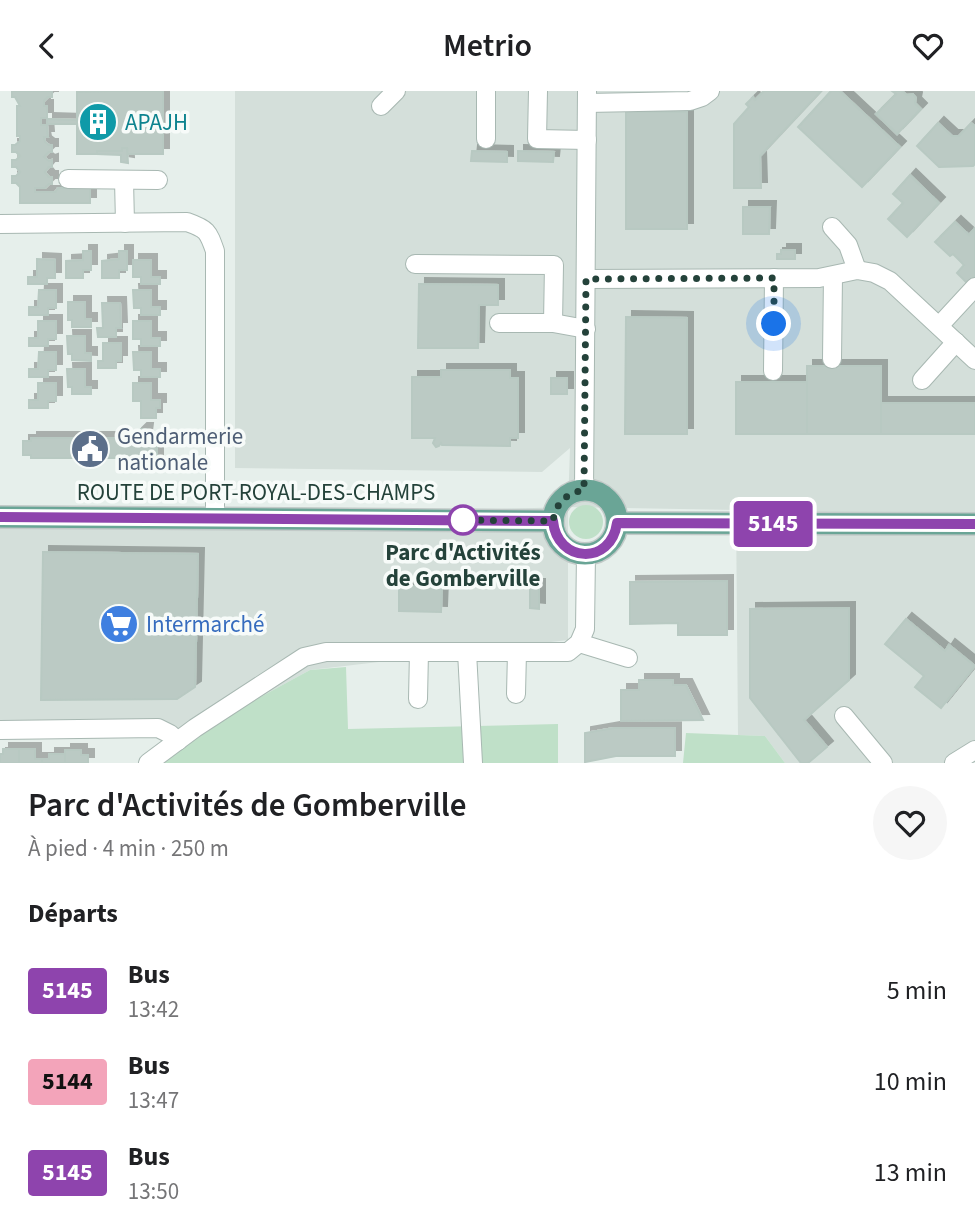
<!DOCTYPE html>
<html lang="fr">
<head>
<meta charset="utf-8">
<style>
	:root { --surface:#fff; --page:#f6f6f6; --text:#202124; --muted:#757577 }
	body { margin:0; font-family:"Source Sans 3",sans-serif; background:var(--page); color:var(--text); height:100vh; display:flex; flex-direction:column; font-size:26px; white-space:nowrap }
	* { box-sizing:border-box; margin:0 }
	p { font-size:23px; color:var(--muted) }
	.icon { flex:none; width:38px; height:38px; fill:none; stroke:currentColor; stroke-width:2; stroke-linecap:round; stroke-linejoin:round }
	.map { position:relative; height:672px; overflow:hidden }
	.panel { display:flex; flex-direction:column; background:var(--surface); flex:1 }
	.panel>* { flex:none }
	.badge { padding:0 14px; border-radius:5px; font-size:24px; line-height:46px }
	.you { position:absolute; width:35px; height:35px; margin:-18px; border:5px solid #fff; border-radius:50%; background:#1a73e8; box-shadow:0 0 0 10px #1a73e833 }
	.map>.badge { position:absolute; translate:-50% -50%; box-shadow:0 0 0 4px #fff }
	h2 { padding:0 28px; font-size:26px; line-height:63px }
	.round { display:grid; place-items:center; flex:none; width:74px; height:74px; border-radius:37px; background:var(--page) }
	.summary { display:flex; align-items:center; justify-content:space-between; height:119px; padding:0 28px }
	h1 { font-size:33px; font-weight:600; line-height:52px }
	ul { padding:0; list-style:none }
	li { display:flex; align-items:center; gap:21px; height:91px; padding:0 28px }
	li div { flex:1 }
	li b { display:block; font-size:26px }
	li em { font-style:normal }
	li .badge { min-width:77px; font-weight:700; text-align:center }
	header { display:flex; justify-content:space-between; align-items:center; height:91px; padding:0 28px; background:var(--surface); font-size:32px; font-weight:600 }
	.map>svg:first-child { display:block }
	.built { fill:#d4dfda }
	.green { fill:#bfe0c8 }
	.building { fill:#bbcac4; stroke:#b8c9c2; stroke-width:2; filter:url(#shadow) }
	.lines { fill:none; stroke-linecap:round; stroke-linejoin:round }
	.minor-casing { stroke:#a8b8b2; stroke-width:20 }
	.major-casing { stroke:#c2cac8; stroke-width:24 }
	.minor { stroke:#fff; stroke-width:18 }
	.major { stroke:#6aa596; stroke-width:21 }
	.line-casing { stroke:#fff; stroke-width:16 }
	.line { stroke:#8e44ad; stroke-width:10 }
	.walk { stroke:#24423a; stroke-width:7; stroke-dasharray:0 12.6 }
	.stop-dot { fill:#fff; stroke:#8e44ad; stroke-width:3.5 }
	.labels { text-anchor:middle; stroke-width:7; stroke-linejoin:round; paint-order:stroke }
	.culture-label { font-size:23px; fill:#0d838f; stroke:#f7fbf9; text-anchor:start }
	.service-label { font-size:23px; fill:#4e5e75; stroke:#f7fbf9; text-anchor:start }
	.street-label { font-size:23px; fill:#24423a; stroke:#f7fbf9 }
	.stop-label { font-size:23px; font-weight:bold; fill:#24423a; stroke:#f7fbf9 }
	.shop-label { font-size:23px; fill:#366cbe; stroke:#f7fbf9; text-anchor:start }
</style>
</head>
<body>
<header><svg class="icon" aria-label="back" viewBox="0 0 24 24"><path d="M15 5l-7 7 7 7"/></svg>Metrio<svg class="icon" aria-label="heart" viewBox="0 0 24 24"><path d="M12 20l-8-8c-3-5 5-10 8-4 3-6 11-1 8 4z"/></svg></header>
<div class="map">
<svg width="975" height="672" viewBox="0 0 975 672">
	<defs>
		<filter id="shadow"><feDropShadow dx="6" dy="-6" stdDeviation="0" flood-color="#0004"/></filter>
	</defs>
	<rect width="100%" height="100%" fill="#e6efeb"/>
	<!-- built -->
	<path class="built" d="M235 0H975V666L967 672H785L765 645 738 644 736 419 568 416V549L310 579 253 610 187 654 139 642 0 643V429L229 426 568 416 570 357 542 381 235 377Z"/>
	<!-- green -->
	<g class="green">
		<circle cx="586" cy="431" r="17"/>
		<path d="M346 576 348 638 558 633V672H164L187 654 253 610 310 579Z"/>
		<path d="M686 642 765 645 785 672H683Z"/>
	</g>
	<!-- building -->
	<g class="building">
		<path d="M12 0H52V6H48L44 10V15H47V27H41V34H47L48 46H44L45 51 49 54H52V61H49L44 66 49 70 52 69V76H49L45 81 49 86H52V93H49L45 97H35V101H55L58 97H90V112H20V96L16 92H12V85H16L20 81 16 76H12V69H16L20 65 16 61H12V54H15L20 50V45H17V15H20L15 6H12Z"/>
		<path d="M109 0H163V63H127V57H122V60H97V63H77V33H82V28L77 29V1Z"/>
		<path d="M764 0H821L760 65 761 97H734V33L749 16 746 13 753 6 755 9Z"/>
		<path d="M831 0H840L900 56 862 96 798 36Z"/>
		<path d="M892 0H902L907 4 913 3 916 7 915 12 921 18 897 43 876 23 896 3Z"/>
		<rect x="626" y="21" width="61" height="117"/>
		<path d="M47 28 77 29V33H47Z"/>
		<path d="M938 32 952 45H959L971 32 975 35V73L973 75 939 76 917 55Z"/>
		<path d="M122 57H127L128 72 121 71V64L97 63V60H122Z"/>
		<path d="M472 60 507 61V71L471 70Z"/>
		<path d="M518 60 554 61 553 71 518 70Z"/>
		<path d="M910 84 939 112 907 146 888 128 903 112 893 103Z"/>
		<path d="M743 116H770L769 143H743Z"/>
		<path d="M955 131 969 144 975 137V187L969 194 957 182 964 174 953 163 950 165 935 151Z"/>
		<path d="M781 159H795V168H777V163H781Z"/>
		<path d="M83 160H91V179H83V187H66V170L83 169Z"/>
		<path d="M119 160H127V179H119V187H102V170L119 168Z"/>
		<path d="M37 168 55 169V187H47V193H28V186H37Z"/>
		<path d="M133 169H151V186H160V193H141V186H133Z"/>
		<path d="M419 193 498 194V214H479L478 257H418Z"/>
		<path d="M39 199H56V217H48V224H29V216H38Z"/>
		<path d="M133 199H151V216H160V224H141V217H134Z"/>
		<path d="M68 211H85V228H91V236H72V229H68Z"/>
		<path d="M102 212H120L121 237H116V246H98L97 237H103Z"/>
		<path d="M626 226 687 227V343H625Z"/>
		<path d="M38 230H56V248H48V255H29V247H38Z"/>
		<path d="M133 230H151V247H160V255H141V248H133Z"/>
		<path d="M67 245H85V262H91V270L72 269V263H68Z"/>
		<path d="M103 252H121V270H116V277H98V270H103Z"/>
		<path d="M39 261H56V279H48V286H29V278H38Z"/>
		<path d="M133 261H151V278H160V286H141V279H134Z"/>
		<rect x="807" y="275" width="74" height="68"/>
		<path d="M67 278H85V296H91V303H72V296H68Z"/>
		<path d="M441 279H510V287H518V347H510V355L442 354 441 352 439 355 436 356 433 352 435 347H412V286H441Z"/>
		<rect x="551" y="287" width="16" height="16"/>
		<rect x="736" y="291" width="71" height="52"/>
		<path d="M38 292H56V310H48V317H29V309H38Z"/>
		<path d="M133 292H151V309H160V317H156V327H141V310H133Z"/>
		<rect x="881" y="312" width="94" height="31"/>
		<path d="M141 338H147L146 346 149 347V352H157V373H136V367H31V364H23V350H31V347H136V343Z"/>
		<path d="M43 461 198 463 195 596 177 608 41 609Z"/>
		<path d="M727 490V544H678V532L630 533V491Z"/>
		<path d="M530 494H539V518L530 517Z"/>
		<path d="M399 495H442L441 521 399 520Z"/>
		<path d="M849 517V589L804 629 827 656 808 672H801L750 607V518Z"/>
		<path d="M906 528 945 560 949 554 975 575 941 617 915 596 924 585 885 553Z"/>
		<path d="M639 589H673V594H686L703 629 621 630V599H639Z"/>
		<path d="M614 637H675V665H616L585 671V642Z"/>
		<path d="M3 658H19V672H0V663H3Z"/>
		<path d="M19 658H35V668H42V672H19Z"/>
		<path d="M65 659H81V664H88V672H65Z"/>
		<path d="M49 663H65V672H42V668H49Z"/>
	</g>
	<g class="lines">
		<defs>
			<g id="minor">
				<path d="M538 0 537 48 587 49"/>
				<path d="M587 12 690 10 702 6 710 0"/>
				<path d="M381 15 396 0"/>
				<path d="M486 48V0"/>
				<path d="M68 88 158 89"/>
				<path d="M124 89 125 132"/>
				<path d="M0 133 187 131C207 138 208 140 215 160V427"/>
				<path d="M832 136 848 154 857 179"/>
				<path d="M415 173 554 174 553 232"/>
				<path d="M586 188 819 187 857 179 874 182 890 190 975 269"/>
				<path d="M499 232H553L586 238"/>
				<path d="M939 235 975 196"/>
				<path d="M832 268 833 185"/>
				<path d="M773 280 774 187"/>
				<path d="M922 289 956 251"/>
				<path d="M584 399 587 0"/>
				<path d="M579 552 628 567"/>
				<path d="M467 561 473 672"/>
				<path d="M516 603 517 561"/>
				<path d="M418 608 419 561"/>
				<path d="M844 625 883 672"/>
				<path d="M0 639 158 637 170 643 178 650"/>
				<path d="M148 672 195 637 304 566 326 561H568L579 552 585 538 586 463"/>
				<path d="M954 672 975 659"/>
			</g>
			<g id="major">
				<circle cx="585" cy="431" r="32"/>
				<path d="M0 426 553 430"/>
				<path d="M617 432 975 433"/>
			</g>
		</defs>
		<!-- minor casing -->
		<use href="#minor" class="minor-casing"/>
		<!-- major casing -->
		<use href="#major" class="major-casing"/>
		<!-- minor -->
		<use href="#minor" class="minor"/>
		<!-- major -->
		<use href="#major" class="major"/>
	</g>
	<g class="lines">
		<defs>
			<path id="line" d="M0 426 553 430C557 472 611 475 617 432L975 433"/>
		</defs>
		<!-- line casing -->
		<use href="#line" class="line-casing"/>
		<!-- line -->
		<use href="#line" class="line"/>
		<!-- walk -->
		<path class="walk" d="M463 429H453L553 430C556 412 566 402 584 399L586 188 774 187V233"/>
	</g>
	<!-- icons -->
	<defs>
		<symbol id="building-disc" viewBox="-11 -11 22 22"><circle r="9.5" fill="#0f9aa8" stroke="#f7fbf9"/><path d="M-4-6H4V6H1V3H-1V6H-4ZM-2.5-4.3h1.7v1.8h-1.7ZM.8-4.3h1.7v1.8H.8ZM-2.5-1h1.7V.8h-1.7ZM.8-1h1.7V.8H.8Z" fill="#fff"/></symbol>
		<symbol id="civic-disc" viewBox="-11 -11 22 22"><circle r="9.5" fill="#5c6f8a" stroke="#f7fbf9"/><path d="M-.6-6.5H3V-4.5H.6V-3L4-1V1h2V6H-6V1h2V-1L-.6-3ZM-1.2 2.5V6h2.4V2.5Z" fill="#fff"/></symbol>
		<symbol id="supermarket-disc" viewBox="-11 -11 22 22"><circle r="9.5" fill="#3f7fe0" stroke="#f7fbf9"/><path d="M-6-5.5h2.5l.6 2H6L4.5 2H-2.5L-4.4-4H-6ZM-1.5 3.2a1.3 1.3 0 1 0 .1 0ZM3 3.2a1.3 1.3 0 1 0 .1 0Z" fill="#fff"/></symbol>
	</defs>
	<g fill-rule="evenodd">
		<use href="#building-disc" x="76" y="9" width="44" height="44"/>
		<use href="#civic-disc" x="68" y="336" width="44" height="44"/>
		<use href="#supermarket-disc" x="97" y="511" width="44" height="44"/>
	</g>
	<!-- markers -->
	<circle class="stop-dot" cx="463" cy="429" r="14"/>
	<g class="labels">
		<!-- culture labels -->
		<g class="culture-label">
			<text x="125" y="39">APAJH</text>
		</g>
		<!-- service labels -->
		<g class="service-label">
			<text x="117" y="353">Gendarmerie<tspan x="117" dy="26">nationale</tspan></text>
		</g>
		<!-- street labels -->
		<g class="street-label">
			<text x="256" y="409">ROUTE DE PORT-ROYAL-DES-CHAMPS</text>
		</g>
		<!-- stop labels -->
		<g class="stop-label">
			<text x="463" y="469">Parc d'Activités<tspan x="463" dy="26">de Gomberville</tspan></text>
		</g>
		<!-- shop labels -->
		<g class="shop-label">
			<text x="146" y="541">Intermarché</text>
		</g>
	</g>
</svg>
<div class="you" style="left:774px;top:233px"></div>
<b class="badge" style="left:773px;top:433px;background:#8e44ad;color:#fff">5145</b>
</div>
<section class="panel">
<div class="summary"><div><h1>Parc d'Activités de Gomberville</h1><p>À pied · 4 min · 250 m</p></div><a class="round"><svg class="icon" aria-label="heart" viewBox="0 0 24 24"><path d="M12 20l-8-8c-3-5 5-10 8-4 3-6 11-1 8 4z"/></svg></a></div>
<h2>Départs</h2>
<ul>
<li><span class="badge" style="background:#8e44ad;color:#fff">5145</span><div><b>Bus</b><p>13:42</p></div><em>5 min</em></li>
<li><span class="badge" style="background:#f3a4ba;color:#111">5144</span><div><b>Bus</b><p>13:47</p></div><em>10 min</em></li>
<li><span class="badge" style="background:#8e44ad;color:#fff">5145</span><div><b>Bus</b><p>13:50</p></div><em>13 min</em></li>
</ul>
</section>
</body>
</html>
